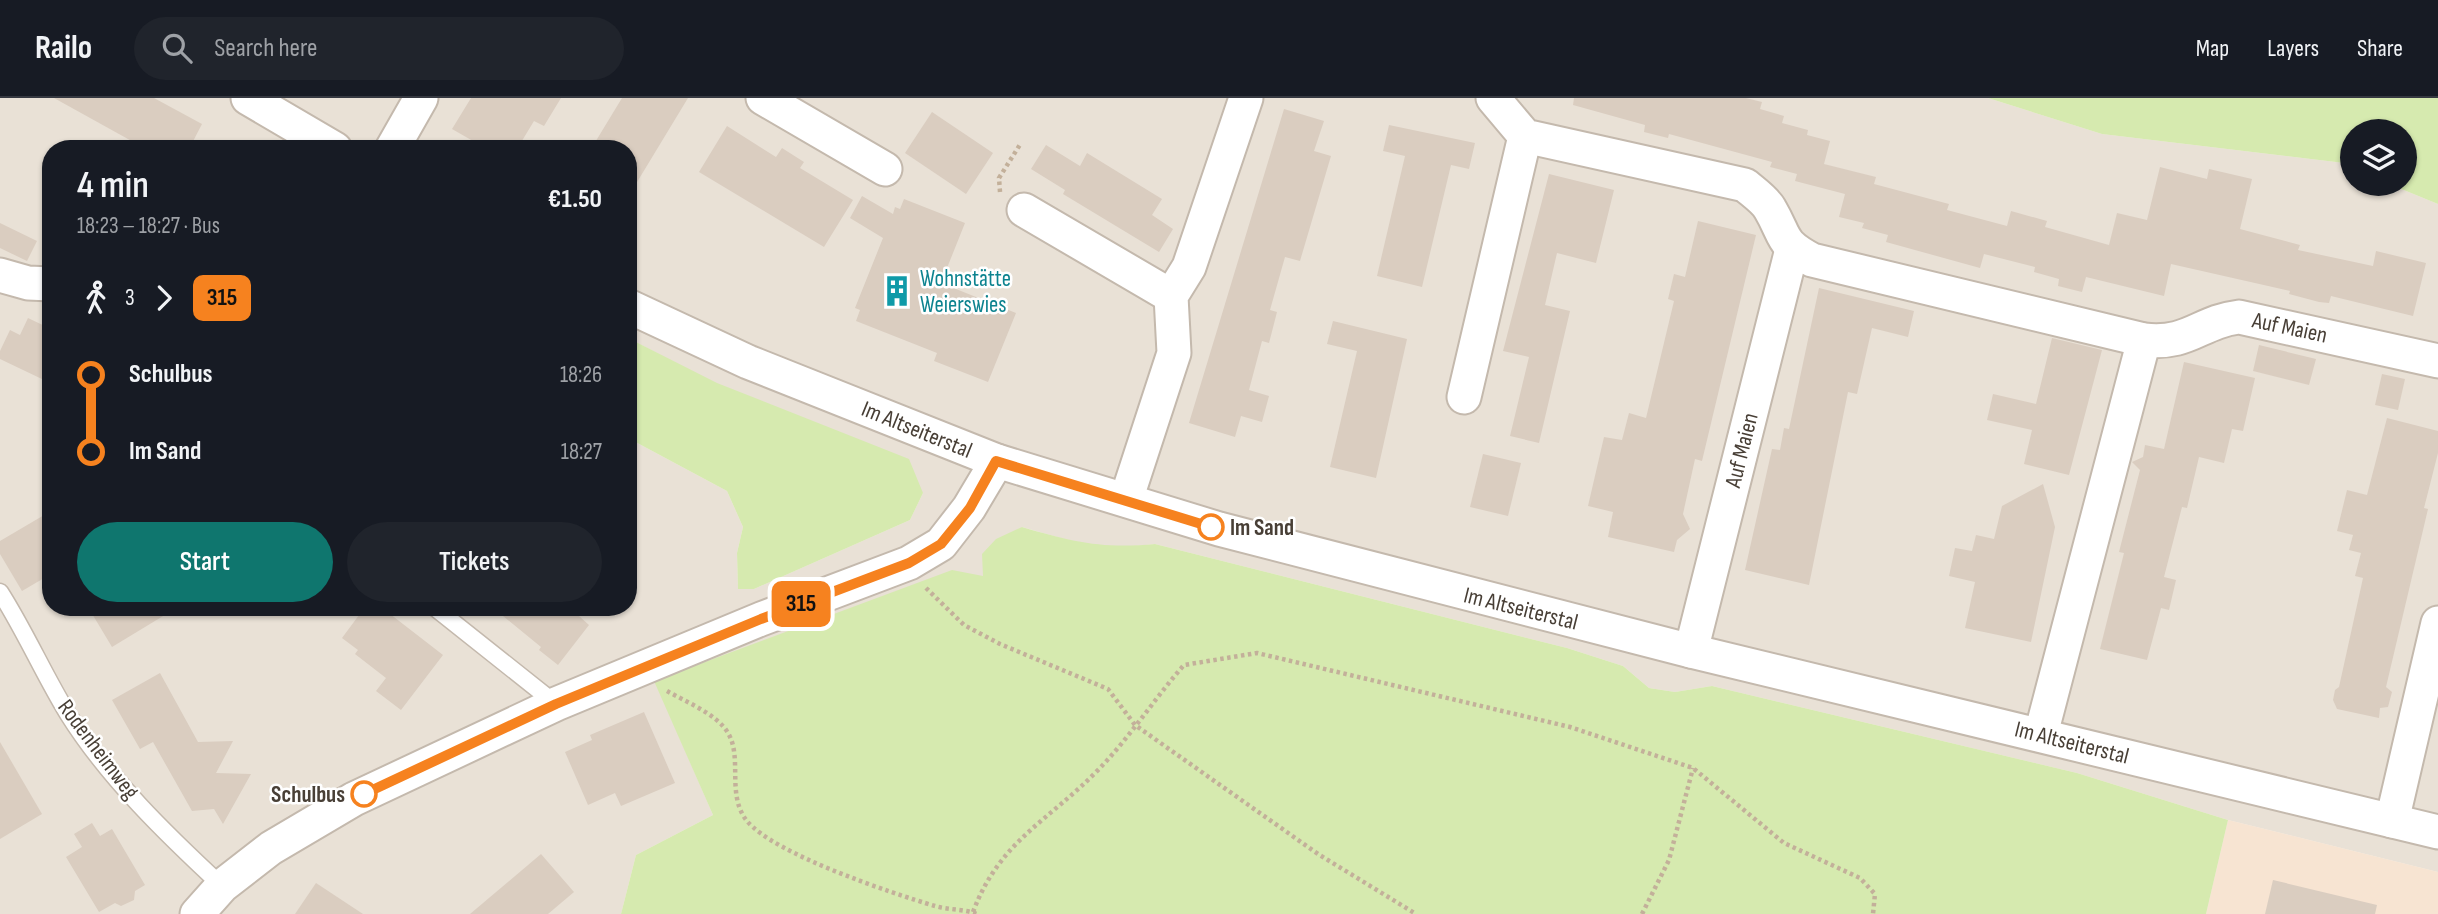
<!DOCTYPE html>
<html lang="en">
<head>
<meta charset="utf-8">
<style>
	:root { --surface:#171b24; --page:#20242c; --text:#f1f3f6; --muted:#9ea1a6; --line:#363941; --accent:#0f766e }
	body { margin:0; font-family:"Sofia Sans Condensed",sans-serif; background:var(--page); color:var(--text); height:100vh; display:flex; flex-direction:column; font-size:26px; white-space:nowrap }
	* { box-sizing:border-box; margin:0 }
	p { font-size:23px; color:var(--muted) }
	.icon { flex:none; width:38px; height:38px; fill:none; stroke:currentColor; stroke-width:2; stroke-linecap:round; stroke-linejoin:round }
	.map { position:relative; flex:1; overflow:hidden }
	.drawer { position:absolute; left:42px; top:42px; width:595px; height:476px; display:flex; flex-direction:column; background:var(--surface); border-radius:28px; box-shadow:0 2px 5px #0004 }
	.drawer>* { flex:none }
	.badge { padding:0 14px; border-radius:10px; font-size:24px; line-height:46px }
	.buttons { position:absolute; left:2340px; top:21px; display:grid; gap:14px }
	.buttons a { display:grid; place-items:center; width:77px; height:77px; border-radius:50%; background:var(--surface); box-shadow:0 2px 5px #0004; font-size:35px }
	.map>.badge { position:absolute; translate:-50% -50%; box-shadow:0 0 0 4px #fff }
	.legs { display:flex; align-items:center; gap:10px; height:77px; padding:0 35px; font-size:23px }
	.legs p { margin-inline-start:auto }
	.summary { display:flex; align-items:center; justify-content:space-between; height:119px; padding:0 35px }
	h1 { font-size:38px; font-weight:600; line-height:52px }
	.action { display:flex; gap:14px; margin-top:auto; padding:14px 35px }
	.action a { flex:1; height:80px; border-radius:42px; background:var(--accent); color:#fff; font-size:28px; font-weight:600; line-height:80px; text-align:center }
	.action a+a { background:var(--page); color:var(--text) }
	ul { padding:0 35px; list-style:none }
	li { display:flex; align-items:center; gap:24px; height:77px; font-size:26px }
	li i { display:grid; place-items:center; width:10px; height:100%; margin:0 9px; background:currentColor }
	li i::after { content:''; width:18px; height:18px; margin:-9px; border:5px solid; border-radius:50%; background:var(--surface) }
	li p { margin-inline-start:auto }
	li:first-child i { background:linear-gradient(#0000 50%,currentColor 0) }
	li:last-child i { background:linear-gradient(currentColor 50%,#0000 0) }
	header { display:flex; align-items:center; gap:42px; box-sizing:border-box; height:98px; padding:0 35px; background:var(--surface); border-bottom:2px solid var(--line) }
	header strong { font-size:33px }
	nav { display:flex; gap:38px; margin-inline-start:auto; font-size:24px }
	.search { width:490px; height:63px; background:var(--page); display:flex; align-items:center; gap:18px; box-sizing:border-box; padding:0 24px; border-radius:38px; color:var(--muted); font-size:26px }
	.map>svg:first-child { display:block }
	.residential { fill:#e9e1d6; fill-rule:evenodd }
	.commercial { fill:#f7e4d2 }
	.green { fill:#d6eaaf }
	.building { fill:#dacdc0 }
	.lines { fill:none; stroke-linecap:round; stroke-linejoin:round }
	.lane-casing { stroke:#c4b9ad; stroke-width:19 }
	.street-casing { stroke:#c4b9ad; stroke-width:37 }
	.path { stroke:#c3b09a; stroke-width:4.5; stroke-dasharray:3.5 3.5; stroke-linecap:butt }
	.lane { stroke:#fff; stroke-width:16 }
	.street { stroke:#fff; stroke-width:33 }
	.line-1-casing { stroke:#fff; stroke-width:16 }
	.line-1 { stroke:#f6821f; stroke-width:10 }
	.stop-1-dot { fill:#fff; stroke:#f6821f; stroke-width:3.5 }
	.labels { text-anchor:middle; stroke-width:5; stroke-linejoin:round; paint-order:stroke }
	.culture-label { font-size:23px; fill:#0d838f; stroke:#fff; text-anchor:start }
	.street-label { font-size:23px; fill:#483f36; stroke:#fff }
	.stop-label { font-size:23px; font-weight:bold; fill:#483f36; stroke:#fff; text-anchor:start }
</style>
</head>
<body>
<header>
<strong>Railo</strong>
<div class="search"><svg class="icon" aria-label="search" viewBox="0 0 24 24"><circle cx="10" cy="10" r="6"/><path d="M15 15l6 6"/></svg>Search here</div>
<nav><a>Map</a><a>Layers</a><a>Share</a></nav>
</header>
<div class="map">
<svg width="2438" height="816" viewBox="0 0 2438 816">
	<rect width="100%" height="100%" fill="#f5efe8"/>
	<!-- residential -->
	<path class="residential" d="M0 0H1988L2102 36 2344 65 2352 68V86H2389L2438 106V774L2228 722 2077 675 1712 588 1675 594 1649 590 1623 568 1567 550 1155 446 1116 450 1078 445 1022 429 983 479 655 583 713 717 636 757 621 816H0ZM51 51H628V240L923 395 910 422 754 491H738L737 455 743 429 727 393 628 340V509H51Z"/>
	<!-- commercial -->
	<path class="commercial" d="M2228 722 2438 774V816H2206Z"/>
	<!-- green -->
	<g class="green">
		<path d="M1988 0H2438V106L2389 86H2404V33H2352V68L2344 65 2102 36Z"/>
		<path d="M628 240 717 285 909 361 923 395 910 422 754 491H738L737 455 743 429 727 393 628 340Z"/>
		<path d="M1022 429C1073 444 1102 451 1155 446L1567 550 1623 568 1649 590 1675 594 1712 588 2077 675 2228 722 2206 816H621L636 757 713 717 654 583 952 472 983 478 982 456 996 441Z"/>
	</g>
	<!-- building -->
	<g class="building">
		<path d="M54 0H154L202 26 189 51H146Z"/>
		<path d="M471 0H561L544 28 534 23 517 51H487L452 31Z"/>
		<path d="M622 0H688L628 99V51H591Z"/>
		<path d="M1574 0H1746L1762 4 1760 11 1784 18 1782 25 1808 32 1807 37 1830 43 1824 66 1876 79 1874 86 1949 106 1947 112 2007 128 2011 113 2047 123 2045 129 2109 147 2117 115 2147 122 2160 69 2207 81 2209 71 2252 81 2240 131 2300 147 2298 152 2373 168 2376 153 2426 165 2413 218 2331 198 2329 205 2319 204 2289 196 2290 193 2171 166 2164 198 2086 179 2082 194 2058 188 2059 181 2034 174 2035 169 1984 156 1980 170 1886 144 1888 137 1862 130 1864 125 1839 119 1845 96 1795 83 1797 76 1770 69 1772 64 1669 36 1668 40 1644 34 1645 27 1573 7Z"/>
		<path d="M1284 11 1324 23 1314 53 1331 58 1300 163 1285 159 1270 212 1277 214 1269 245 1262 243 1249 292 1269 298 1262 324 1241 318 1235 339 1189 325Z"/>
		<path d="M932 14 993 55 966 96 905 55Z"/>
		<path d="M1389 27 1475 45 1469 71 1451 67 1422 189 1377 178 1405 58 1383 53Z"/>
		<path d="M727 28 776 59 782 50 804 64 800 70 853 102 824 149 699 74Z"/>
		<path d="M1046 47 1080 68 1087 55 1162 101 1152 117 1173 131 1159 154 1063 96 1065 92 1031 71Z"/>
		<path d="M1549 76 1614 92 1596 165 1557 155 1545 207 1570 213 1539 345 1510 338 1529 259 1503 253Z"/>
		<path d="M862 98 893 116 895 109 900 111 904 101 965 125 941 185 1016 215 988 284 934 263 937 255 856 223 860 212 855 210 883 140 850 120Z"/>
		<path d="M1698 123 1756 137 1702 363 1695 361 1683 416 1690 431 1677 442 1674 454 1608 439 1613 414 1588 408 1604 339 1622 342 1629 315 1646 320 1674 203 1668 201 1674 176 1685 179Z"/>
		<path d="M0 125 37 143 27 163 0 150Z"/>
		<path d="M1819 190 1914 213 1908 239 1872 230 1857 296 1848 294 1809 487 1745 472 1772 351 1780 352 1784 330 1789 331Z"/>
		<path d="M28 220 51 231V267L44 282 0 261V253L10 232 20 237Z"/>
		<path d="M1333 223 1407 241 1376 380 1330 369 1357 253 1327 246Z"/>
		<path d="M2052 240 2102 252 2069 377 2024 366 2032 332 1987 322 1993 296 2036 306Z"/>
		<path d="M2259 247 2316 261 2309 287 2253 273Z"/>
		<path d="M2184 264 2255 280 2243 333 2232 331 2224 365 2199 359 2187 410 2182 409 2164 479 2176 482 2169 512 2161 510 2147 562 2100 551 2124 455 2119 454 2140 372 2132 364 2143 359 2145 347 2164 351Z"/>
		<path d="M2382 276 2405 281 2398 312 2375 307Z"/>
		<path d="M2387 320 2438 333V355L2424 410 2428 411 2386 589 2392 594 2388 609 2380 610 2379 620 2337 611 2333 602 2335 592 2339 589 2363 480 2355 478 2361 455 2349 452 2353 437 2337 433 2347 392 2367 397Z"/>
		<path d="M1483 356 1521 365 1508 418 1470 409Z"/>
		<path d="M2043 386 2055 429 2031 544 1965 530 1975 484 1949 478 1955 450 1972 453 1976 437 1994 441 2002 408Z"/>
		<path d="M51 413V476L22 493 0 456V443Z"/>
		<path d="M88 509H178L112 549Z"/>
		<path d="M365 509H381L443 557 401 612 376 593 386 580 355 556 358 552 342 540Z"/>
		<path d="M492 509H569L589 527 558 567 539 552 541 549Z"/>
		<path d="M160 575 198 644 233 643 216 675 251 676 223 726 214 711 192 713 153 644 140 651 112 602Z"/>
		<path d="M644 614 675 685 621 708 615 695 588 707 565 654 592 642 590 637Z"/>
		<path d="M0 644 42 716 0 741Z"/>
		<path d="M92 725 100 738 112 731 145 787 135 793 134 802 121 808 115 805 99 814 66 759 82 749 74 736Z"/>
		<path d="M541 756 574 794 548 816H470Z"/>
		<path d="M2273 782 2377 807 2375 816H2265Z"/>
		<path d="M316 785 363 816H295Z"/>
	</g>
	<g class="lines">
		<defs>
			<g id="lane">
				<path d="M0 494C25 533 44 577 68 616 108 680 167 737 222 788"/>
				<path d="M434 509 556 606"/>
			</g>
			<g id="street">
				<path d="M248 0 335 51"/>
				<path d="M763 0 885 71"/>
				<path d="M1493 0 1525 38 1745 87C1753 94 1765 102 1770 111 1787 140 1779 144 1812 162L2144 242C2190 247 2199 224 2239 219L2438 263"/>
				<path d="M392 51 421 0"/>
				<path d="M1024 112 1171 198"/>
				<path d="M0 177 28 185 51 186"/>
				<path d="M628 208 748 264 997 363 1219 431 1691 553 2438 734"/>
				<path d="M1464 299 1525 38"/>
				<path d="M1126 402 1174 255 1171 198 1189 169 1246 0"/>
				<path d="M1691 553 1792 151"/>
				<path d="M2041 636 2144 242"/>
				<path d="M2392 723 2438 525"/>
				<path d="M197 816 222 788 271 750 354 701 556 606 761 521 909 465 941 446 969 410 997 363"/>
			</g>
		</defs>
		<!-- lane casing -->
		<use href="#lane" class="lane-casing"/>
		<!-- street casing -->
		<use href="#street" class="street-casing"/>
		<!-- path -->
		<g class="path">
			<path d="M1000 94 999 80 1021 45"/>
			<path d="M926 490 964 527 1000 546 1108 591 1135 627 1318 756 1416 816"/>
			<path d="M667 593C686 604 717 616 728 635 743 660 726 697 747 723 774 756 891 795 935 808 949 812 964 811 977 816"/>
			<path d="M973 814C1000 742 1049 723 1099 671 1130 639 1155 600 1184 567L1257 555 1570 629 1693 670 1784 745 1860 780 1875 796 1873 816"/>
			<path d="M1642 816 1669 762 1693 670"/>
		</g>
		<!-- lane -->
		<use href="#lane" class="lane"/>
		<!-- street -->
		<use href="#street" class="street"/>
	</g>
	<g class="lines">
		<defs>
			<path id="line-1" d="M364 696 556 606 761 521 909 465 941 446 970 410 996 363 1211 429"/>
		</defs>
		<!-- line-1 casing -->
		<use href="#line-1" class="line-1-casing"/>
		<!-- line-1 -->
		<use href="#line-1" class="line-1"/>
	</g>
	<!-- icons -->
	<defs>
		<symbol id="building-bare" viewBox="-9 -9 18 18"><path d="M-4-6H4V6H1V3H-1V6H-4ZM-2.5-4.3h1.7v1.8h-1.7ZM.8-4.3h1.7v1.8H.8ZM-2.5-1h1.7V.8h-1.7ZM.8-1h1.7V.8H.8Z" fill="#0f9aa8" stroke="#fff" stroke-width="2.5" paint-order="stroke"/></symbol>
	</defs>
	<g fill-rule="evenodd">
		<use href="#building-bare" x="875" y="171" width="44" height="44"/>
	</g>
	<!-- markers -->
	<g class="stop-1-dot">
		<circle cx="1211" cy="429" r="12"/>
		<circle cx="364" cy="696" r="12"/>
	</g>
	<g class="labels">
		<!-- culture labels -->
		<g class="culture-label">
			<text x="920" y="188">Wohnstätte<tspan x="920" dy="26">Weierswies</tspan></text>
		</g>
		<!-- street labels -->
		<g class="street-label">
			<text transform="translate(2290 229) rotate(12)" y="8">Auf Maien</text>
			<text transform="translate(917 331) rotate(22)" y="8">Im Altseiterstal</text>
			<text transform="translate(1741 352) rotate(-76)" y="8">Auf Maien</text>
			<text transform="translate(1521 510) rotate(14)" y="8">Im Altseiterstal</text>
			<text transform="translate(2072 644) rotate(14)" y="8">Im Altseiterstal</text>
			<text transform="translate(99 651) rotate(53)" y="8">Rodenheimweg</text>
		</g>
		<!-- stop labels -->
		<g class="stop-label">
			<text x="1230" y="437">Im Sand</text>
			<text x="345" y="704" text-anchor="end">Schulbus</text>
		</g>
	</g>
</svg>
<div class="buttons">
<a><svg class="icon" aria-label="layers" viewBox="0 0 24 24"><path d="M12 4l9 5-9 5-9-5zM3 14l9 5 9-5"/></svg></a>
</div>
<b class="badge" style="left:801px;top:506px;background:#f6821f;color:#111">315</b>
<section class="drawer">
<div class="summary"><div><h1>4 min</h1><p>18:23 – 18:27 · Bus</p></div><b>€1.50</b></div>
<div class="legs"><svg class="icon" aria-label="walk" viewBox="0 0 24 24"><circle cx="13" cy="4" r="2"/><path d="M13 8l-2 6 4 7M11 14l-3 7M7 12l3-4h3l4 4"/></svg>3<svg class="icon" aria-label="forward" viewBox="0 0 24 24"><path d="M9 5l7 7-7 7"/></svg><b class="badge" style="background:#f6821f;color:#111">315</b></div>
<ul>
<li><i style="color:#f6821f"></i><b>Schulbus</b><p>18:26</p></li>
<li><i style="color:#f6821f"></i><b>Im Sand</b><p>18:27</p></li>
</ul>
<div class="action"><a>Start</a><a>Tickets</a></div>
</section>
</div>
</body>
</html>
